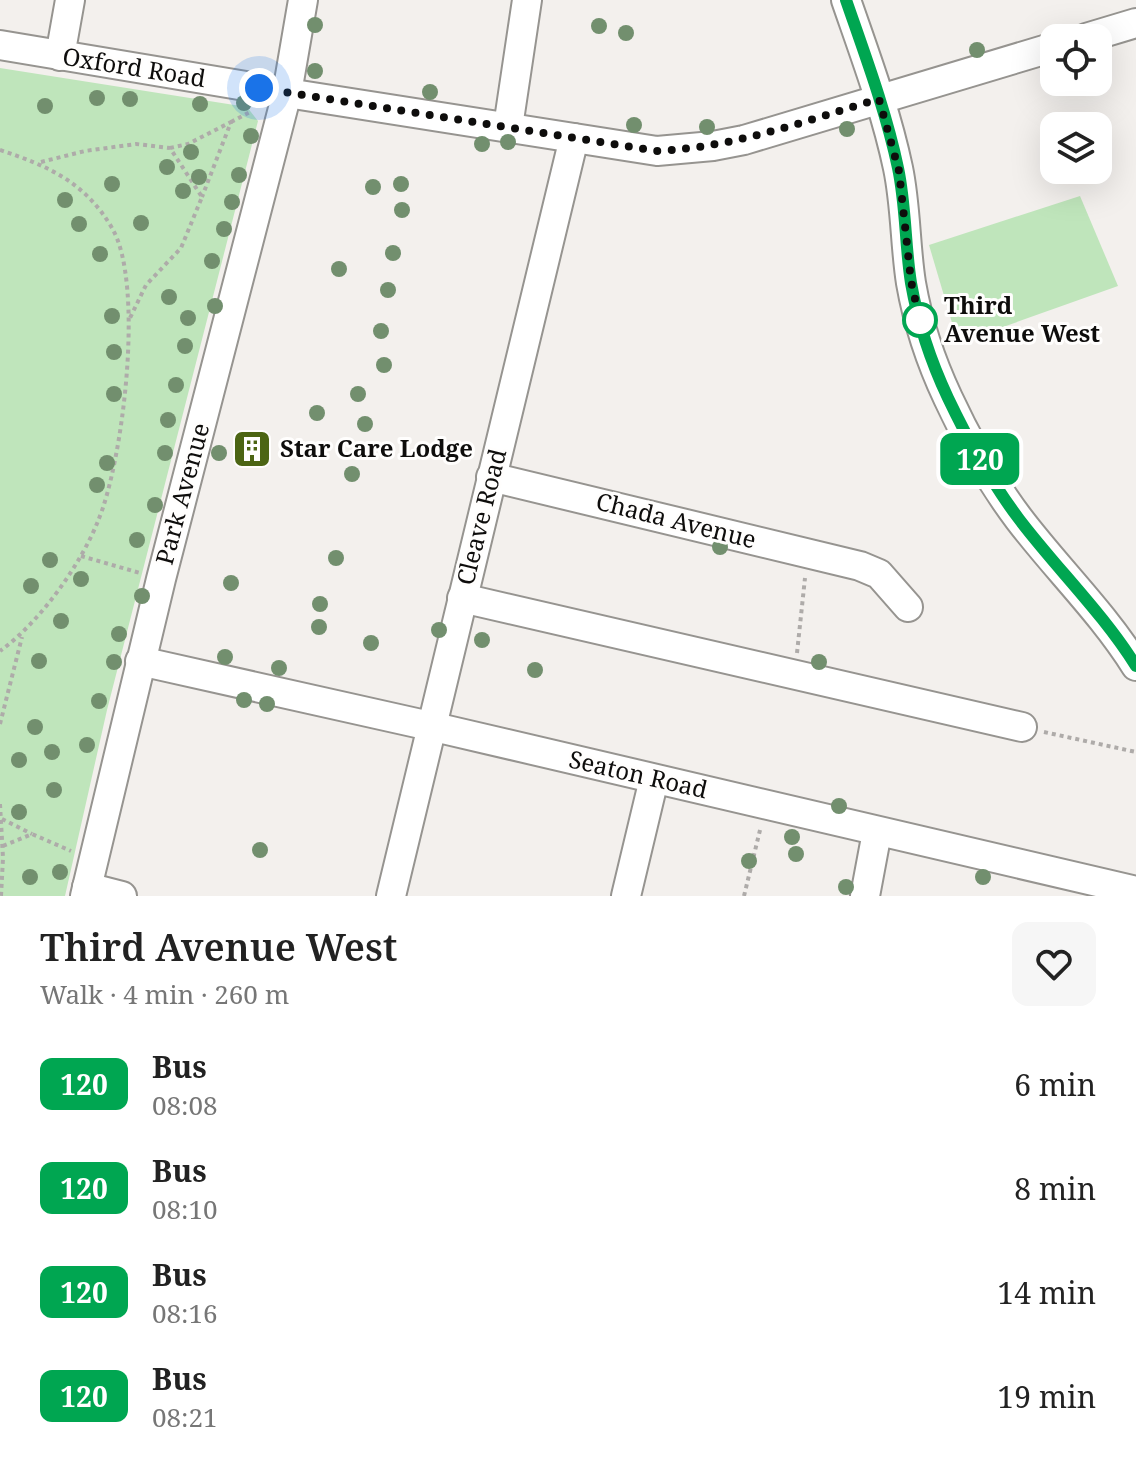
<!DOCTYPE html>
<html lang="en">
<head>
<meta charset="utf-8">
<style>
	:root { --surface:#fff; --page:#f6f6f6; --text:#222; --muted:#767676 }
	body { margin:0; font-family:"Noto Serif",serif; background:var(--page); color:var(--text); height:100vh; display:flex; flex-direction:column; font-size:30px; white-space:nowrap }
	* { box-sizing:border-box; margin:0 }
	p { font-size:26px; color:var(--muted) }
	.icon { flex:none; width:44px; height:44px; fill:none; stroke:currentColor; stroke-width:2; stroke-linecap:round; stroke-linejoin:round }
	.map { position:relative; height:896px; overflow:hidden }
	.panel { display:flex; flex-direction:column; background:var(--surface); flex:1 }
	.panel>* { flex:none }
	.badge { padding:0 16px; border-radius:12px; font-size:28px; line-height:52px }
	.controls { position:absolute; left:1040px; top:24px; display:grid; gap:16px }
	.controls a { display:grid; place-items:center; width:72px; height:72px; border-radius:16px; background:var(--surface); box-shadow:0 8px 32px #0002; font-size:40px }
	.you { position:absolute; width:40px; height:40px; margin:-20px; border:6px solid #fff; border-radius:50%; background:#1a73e8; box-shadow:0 0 0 12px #1a73e833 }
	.map>.badge { position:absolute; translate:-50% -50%; box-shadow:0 0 0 4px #fff }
	.round { display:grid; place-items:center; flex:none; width:84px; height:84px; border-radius:16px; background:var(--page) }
	.headline { display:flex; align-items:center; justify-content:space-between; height:136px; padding:0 40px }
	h1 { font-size:38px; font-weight:600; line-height:60px }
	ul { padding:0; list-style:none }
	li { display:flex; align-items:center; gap:24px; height:104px; padding:0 40px }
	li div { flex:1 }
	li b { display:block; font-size:30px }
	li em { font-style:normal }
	li .badge { min-width:88px; font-weight:700; text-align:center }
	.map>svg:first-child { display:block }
	.green { fill:#bfe5bb }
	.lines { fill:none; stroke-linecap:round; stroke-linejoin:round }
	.minor-casing { stroke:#969490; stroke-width:32 }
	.path { stroke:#aeaba9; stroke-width:4; stroke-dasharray:4 4; stroke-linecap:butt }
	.minor { stroke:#fff; stroke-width:28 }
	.tree { fill:#728f6e }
	.line-casing { stroke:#fff; stroke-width:18 }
	.line { stroke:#00a651; stroke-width:12 }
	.walk { stroke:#0e0d0c; stroke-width:8; stroke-dasharray:0 14.4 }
	.stop-dot { fill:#fff; stroke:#00a651; stroke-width:4 }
	.labels { text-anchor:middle; stroke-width:6; stroke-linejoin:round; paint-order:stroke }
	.street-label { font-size:24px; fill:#0e0d0c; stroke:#fffefd }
	.stop-label { font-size:24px; font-weight:bold; fill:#0e0d0c; stroke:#fffefd; text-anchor:start }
	.poi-label { font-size:24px; font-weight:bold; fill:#0e0d0c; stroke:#fffefd; text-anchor:start }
</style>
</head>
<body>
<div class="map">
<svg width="1136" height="896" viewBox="0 0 1136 896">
	<rect width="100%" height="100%" fill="#f3f0ed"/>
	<!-- green -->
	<g class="green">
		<path d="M0 68 247 107 258 121 107 710 65 896H0Z"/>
		<path d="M1080 196 1118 286 958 343 929 245Z"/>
	</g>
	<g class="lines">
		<defs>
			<g id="minor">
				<path d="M846 0C865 55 886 111 898 168 906 206 905 245 911 283 918 323 931 362 948 398 968 441 991 482 1019 519 1057 569 1102 612 1136 666"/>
				<path d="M1086 38 1136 23"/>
				<path d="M0 45 287 93 657 151 713 146 744 140 1054 47"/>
				<path d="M60 56 70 0"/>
				<path d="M508 127 527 0"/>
				<path d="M491 477 860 566 879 574 908 607"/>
				<path d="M462 598 1022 727"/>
				<path d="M140 661 430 726 1136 891"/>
				<path d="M87 887 122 896"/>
				<path d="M85 896 161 579 287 93 303 0"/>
				<path d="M391 896 574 138"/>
				<path d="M626 896 654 779"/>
				<path d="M865 896 877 832"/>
			</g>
		</defs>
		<!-- minor casing -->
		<use href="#minor" class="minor-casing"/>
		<!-- path -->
		<g class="path">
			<path d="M231 122 250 112"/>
			<path d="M170 148 188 144 231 122 202 197"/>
			<path d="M0 150C48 166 85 182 112 228 145 284 123 462 98 521 80 566 39 623 0 651"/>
			<path d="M41 162 85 151 136 144 170 148 202 197 181 248 146 285 129 320"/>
			<path d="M81 556 140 573"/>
			<path d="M797 653 805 578"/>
			<path d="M0 724 22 637"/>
			<path d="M1044 732 1136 752"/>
			<path d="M0 804 3 858 1 896"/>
			<path d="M2 819 32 834"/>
			<path d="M3 846 32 834 71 851"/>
			<path d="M744 896 761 826"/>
		</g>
		<!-- minor -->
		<use href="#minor" class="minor"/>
	</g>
	<!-- trees -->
	<g class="tree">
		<circle cx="315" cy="25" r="8"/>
		<circle cx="599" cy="26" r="8"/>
		<circle cx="626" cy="33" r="8"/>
		<circle cx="977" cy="50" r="8"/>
		<circle cx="315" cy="71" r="8"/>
		<circle cx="430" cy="92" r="8"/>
		<circle cx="97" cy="98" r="8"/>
		<circle cx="130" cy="99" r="8"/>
		<circle cx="244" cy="103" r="8"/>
		<circle cx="200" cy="104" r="8"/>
		<circle cx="45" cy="106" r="8"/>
		<circle cx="634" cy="125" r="8"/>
		<circle cx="707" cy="127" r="8"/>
		<circle cx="847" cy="129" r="8"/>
		<circle cx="251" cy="136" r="8"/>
		<circle cx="508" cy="142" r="8"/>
		<circle cx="482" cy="144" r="8"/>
		<circle cx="191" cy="152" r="8"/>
		<circle cx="167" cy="167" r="8"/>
		<circle cx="239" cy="175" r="8"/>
		<circle cx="199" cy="177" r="8"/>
		<circle cx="112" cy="184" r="8"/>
		<circle cx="401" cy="184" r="8"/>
		<circle cx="373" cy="187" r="8"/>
		<circle cx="183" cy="191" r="8"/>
		<circle cx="65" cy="200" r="8"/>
		<circle cx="232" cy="202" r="8"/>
		<circle cx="402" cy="210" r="8"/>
		<circle cx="141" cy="223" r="8"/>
		<circle cx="79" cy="224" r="8"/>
		<circle cx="224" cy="229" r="8"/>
		<circle cx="393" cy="253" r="8"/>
		<circle cx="100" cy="254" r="8"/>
		<circle cx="212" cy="261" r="8"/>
		<circle cx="339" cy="269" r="8"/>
		<circle cx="388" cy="290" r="8"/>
		<circle cx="169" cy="297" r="8"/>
		<circle cx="215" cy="306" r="8"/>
		<circle cx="112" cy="316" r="8"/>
		<circle cx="188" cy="318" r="8"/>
		<circle cx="381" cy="331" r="8"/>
		<circle cx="185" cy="346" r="8"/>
		<circle cx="114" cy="352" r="8"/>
		<circle cx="384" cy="365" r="8"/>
		<circle cx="176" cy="385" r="8"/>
		<circle cx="114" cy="394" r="8"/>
		<circle cx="358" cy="394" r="8"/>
		<circle cx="317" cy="413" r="8"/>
		<circle cx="168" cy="420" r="8"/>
		<circle cx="365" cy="424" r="8"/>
		<circle cx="165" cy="453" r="8"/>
		<circle cx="219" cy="453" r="8"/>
		<circle cx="107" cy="463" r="8"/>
		<circle cx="352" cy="474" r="8"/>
		<circle cx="97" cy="485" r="8"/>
		<circle cx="155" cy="505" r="8"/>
		<circle cx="137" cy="540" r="8"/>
		<circle cx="720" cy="547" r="8"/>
		<circle cx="336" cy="558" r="8"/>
		<circle cx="50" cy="560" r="8"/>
		<circle cx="81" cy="579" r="8"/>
		<circle cx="231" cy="583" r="8"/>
		<circle cx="31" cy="586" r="8"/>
		<circle cx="142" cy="596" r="8"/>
		<circle cx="320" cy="604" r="8"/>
		<circle cx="61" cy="621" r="8"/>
		<circle cx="319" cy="627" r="8"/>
		<circle cx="439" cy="630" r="8"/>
		<circle cx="119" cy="634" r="8"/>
		<circle cx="482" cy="640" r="8"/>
		<circle cx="371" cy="643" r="8"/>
		<circle cx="225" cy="657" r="8"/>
		<circle cx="39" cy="661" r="8"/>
		<circle cx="114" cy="662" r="8"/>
		<circle cx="819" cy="662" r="8"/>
		<circle cx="279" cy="668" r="8"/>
		<circle cx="535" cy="670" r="8"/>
		<circle cx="244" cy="700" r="8"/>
		<circle cx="99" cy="701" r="8"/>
		<circle cx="267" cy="704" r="8"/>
		<circle cx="35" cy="727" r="8"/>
		<circle cx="87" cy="745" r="8"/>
		<circle cx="52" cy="752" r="8"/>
		<circle cx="19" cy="760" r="8"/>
		<circle cx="54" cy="790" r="8"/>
		<circle cx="839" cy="806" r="8"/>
		<circle cx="19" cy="812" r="8"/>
		<circle cx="792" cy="837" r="8"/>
		<circle cx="260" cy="850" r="8"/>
		<circle cx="796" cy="854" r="8"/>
		<circle cx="749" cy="861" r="8"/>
		<circle cx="60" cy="872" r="8"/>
		<circle cx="30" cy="877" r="8"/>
		<circle cx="983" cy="877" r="8"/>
		<circle cx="846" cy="887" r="8"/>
	</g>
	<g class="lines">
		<defs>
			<path id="line" d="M846 0C865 55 886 111 898 168 906 206 905 245 911 283 918 323 931 362 948 398 968 440 991 482 1019 519 1057 569 1102 612 1136 666"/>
		</defs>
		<!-- line casing -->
		<use href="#line" class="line-casing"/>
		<!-- line -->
		<use href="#line" class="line"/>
		<!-- walk -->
		<path class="walk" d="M259 88 657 151C737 147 804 121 879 99L899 171 911 281 921 326 920 320"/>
	</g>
	<!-- icons -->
	<defs>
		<symbol id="building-square" viewBox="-11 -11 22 22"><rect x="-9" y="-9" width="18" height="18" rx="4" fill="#4c6514" stroke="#fffefd"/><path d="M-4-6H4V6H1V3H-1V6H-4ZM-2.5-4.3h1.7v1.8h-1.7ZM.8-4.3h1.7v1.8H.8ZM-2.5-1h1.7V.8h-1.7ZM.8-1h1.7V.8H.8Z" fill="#fff"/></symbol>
	</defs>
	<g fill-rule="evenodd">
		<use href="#building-square" x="230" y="427" width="44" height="44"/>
	</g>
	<!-- markers -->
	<circle class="stop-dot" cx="920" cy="320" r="16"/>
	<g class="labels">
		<!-- street labels -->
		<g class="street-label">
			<text transform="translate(134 68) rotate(9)" y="8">Oxford Road</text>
			<text transform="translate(183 494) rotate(-75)" y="8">Park Avenue</text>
			<text transform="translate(482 517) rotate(-76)" y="8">Cleave Road</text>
			<text transform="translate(676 521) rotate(14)" y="8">Chada Avenue</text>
			<text transform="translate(638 775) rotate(13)" y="8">Seaton Road</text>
		</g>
		<!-- stop labels -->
		<g class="stop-label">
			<text x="944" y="314">Third<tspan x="944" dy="28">Avenue West</tspan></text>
		</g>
		<!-- poi labels -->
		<g class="poi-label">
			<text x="280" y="457">Star Care Lodge</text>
		</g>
	</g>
</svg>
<div class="controls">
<a><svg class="icon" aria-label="locate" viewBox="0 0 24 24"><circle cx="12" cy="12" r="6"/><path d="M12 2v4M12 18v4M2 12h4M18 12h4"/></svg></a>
<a><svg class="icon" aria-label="layers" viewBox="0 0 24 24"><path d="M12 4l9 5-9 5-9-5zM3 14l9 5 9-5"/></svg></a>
</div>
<div class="you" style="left:259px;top:88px"></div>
<b class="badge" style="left:980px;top:459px;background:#00a651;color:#fff">120</b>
</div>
<section class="panel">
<div class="headline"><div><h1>Third Avenue West</h1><p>Walk · 4 min · 260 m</p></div><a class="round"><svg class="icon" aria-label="heart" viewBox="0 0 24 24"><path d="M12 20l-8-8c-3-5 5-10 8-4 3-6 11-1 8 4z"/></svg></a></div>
<ul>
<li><span class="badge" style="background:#00a651;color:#fff">120</span><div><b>Bus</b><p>08:08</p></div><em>6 min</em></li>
<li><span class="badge" style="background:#00a651;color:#fff">120</span><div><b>Bus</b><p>08:10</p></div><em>8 min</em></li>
<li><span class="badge" style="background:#00a651;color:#fff">120</span><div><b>Bus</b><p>08:16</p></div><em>14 min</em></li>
<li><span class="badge" style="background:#00a651;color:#fff">120</span><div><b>Bus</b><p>08:21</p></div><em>19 min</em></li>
</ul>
</section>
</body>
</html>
